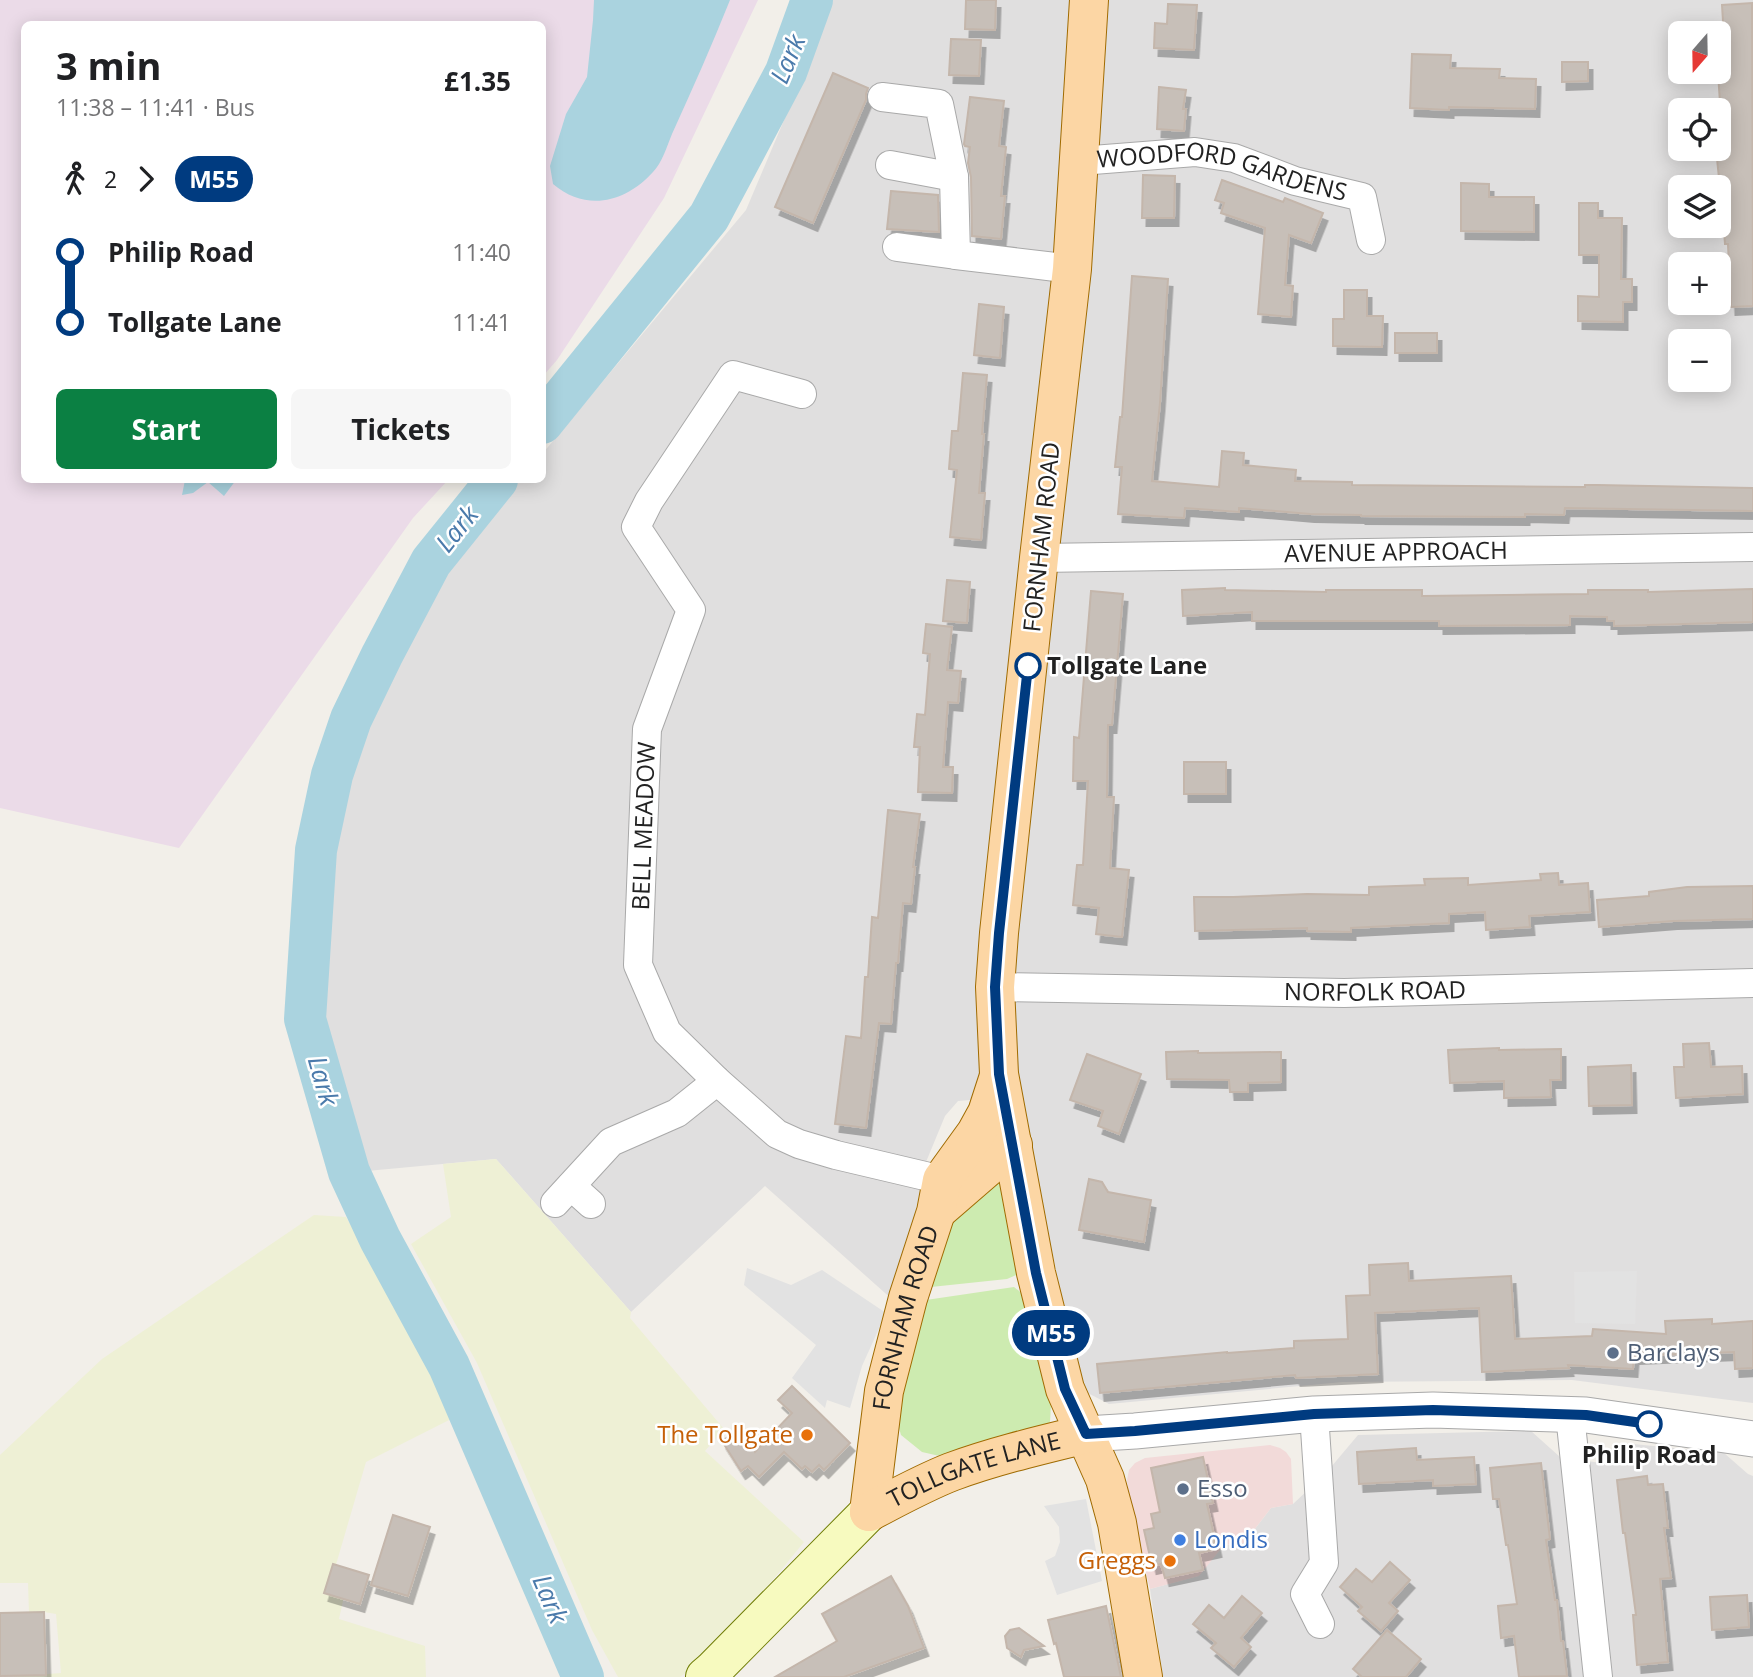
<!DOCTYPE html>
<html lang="en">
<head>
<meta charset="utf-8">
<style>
	:root { --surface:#fff; --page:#f6f6f6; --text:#202124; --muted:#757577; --accent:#0b8043 }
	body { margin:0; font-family:"Open Sans",sans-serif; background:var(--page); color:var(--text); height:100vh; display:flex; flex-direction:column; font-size:26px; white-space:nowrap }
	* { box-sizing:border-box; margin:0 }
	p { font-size:23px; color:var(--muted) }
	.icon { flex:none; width:38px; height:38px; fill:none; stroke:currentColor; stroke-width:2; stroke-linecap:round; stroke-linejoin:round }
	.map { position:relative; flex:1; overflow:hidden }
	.drawer { position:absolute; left:21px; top:21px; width:525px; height:462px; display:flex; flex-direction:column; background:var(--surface); border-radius:10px; box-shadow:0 4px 18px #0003 }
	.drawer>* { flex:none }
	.badge { padding:0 14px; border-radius:23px; font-size:24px; line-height:46px }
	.needle { width:46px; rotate:200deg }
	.controls { position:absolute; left:1668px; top:21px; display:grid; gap:14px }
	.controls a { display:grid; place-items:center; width:63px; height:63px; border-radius:10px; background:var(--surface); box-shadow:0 4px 18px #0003; font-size:35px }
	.map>.badge { position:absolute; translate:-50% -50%; box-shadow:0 0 0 4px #fff }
	.legs { display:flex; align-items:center; gap:10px; height:77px; padding:0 35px; font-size:23px }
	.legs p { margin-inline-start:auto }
	.overview { display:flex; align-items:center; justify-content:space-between; height:119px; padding:0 35px }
	h1 { font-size:38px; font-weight:700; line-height:52px }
	.cta { display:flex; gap:14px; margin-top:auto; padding:14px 35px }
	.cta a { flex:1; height:80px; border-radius:10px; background:var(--accent); color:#fff; font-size:28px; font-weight:700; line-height:80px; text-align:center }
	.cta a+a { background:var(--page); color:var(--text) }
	ul { padding:0 35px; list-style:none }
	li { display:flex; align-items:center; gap:24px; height:70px; font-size:26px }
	li i { display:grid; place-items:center; width:10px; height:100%; margin:0 9px; background:currentColor }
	li i::after { content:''; width:18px; height:18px; margin:-9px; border:5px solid; border-radius:50%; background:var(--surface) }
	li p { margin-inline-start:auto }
	li:first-child i { background:linear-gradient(#0000 50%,currentColor 0) }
	li:last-child i { background:linear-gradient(currentColor 50%,#0000 0) }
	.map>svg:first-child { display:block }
	.residential { fill:#e0dfdf; fill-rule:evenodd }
	.commercial { fill:#f2dad9 }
	.industrial { fill:#ebdbe8 }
	.farmland { fill:#eef0d5 }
	.grass { fill:#cdebb0 }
	.parking { fill:#e2e2e2 }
	.water { fill:#aad3df }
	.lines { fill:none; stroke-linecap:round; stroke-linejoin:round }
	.river { stroke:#aad3df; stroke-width:42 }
	.building { fill:#c7bfb8; stroke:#c4b6ab; stroke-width:2; filter:url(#shadow) }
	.minor-casing { stroke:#a9a9a9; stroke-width:30 }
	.tertiary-casing { stroke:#a9a9a9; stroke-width:37 }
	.secondary-casing { stroke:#707d05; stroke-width:40 }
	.primary-casing { stroke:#a06b00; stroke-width:40 }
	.minor { stroke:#fff; stroke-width:28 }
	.tertiary { stroke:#fff; stroke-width:35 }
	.secondary { stroke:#f7fabf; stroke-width:38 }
	.primary { stroke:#fcd6a4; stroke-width:38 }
	.line-1-casing { stroke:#fff; stroke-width:16 }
	.line-1 { stroke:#003b80; stroke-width:10 }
	.stop-1-dot { fill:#fff; stroke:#003b80; stroke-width:3.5 }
	.service-dot { fill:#5c6f8a; stroke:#fff; stroke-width:2.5 }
	.food-dot { fill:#e8710a; stroke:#fff; stroke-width:2.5 }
	.shop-dot { fill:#3f7fe0; stroke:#fff; stroke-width:2.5 }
	.labels { text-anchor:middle; stroke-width:5; stroke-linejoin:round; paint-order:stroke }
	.street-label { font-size:24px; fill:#222; stroke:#fff }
	.stop-label { font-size:24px; font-weight:bold; fill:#222; stroke:#fff; text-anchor:start }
	.service-label { font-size:24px; fill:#4e5e75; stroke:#fff; text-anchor:start }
	.food-label { font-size:24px; fill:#c56008; stroke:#fff; text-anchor:end }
	.shop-label { font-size:24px; fill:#366cbe; stroke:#fff; text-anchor:start }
	.water-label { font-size:26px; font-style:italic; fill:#4a7aab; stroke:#fff }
</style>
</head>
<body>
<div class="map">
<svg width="1753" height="1677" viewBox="0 0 1753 1677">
	<defs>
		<filter id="shadow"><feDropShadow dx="4.5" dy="8" stdDeviation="0" flood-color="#0004"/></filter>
	</defs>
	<rect width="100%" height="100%" fill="#f2efe9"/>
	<!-- residential -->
	<g class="residential">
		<path d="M831 0H1753V1403L1572 1380 1343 1382 1109 1404 1082 1390 1022 1113 994 1098 958 1101 945 1116 926 1162 903 1270 894 1301 765 1186 631 1312 496 1159 367 1171 328 1065 315 1002 322 857 343 770 359 724 396 654 446 568 520 480H542L543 453 746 210 817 42ZM1680 33H1718V72H1680ZM1680 110H1718V149H1680ZM1680 187H1718V226H1680ZM1680 264H1718V303H1680ZM1680 341H1718V380H1680Z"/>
		<path d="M1531 1431 1560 1457 1601 1463 1623 1443 1724 1453 1748 1474 1753 1476V1677H1163L1150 1589 1198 1576 1224 1545 1244 1543 1271 1508 1293 1504 1326 1473 1358 1435Z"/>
	</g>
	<!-- commercial -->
	<path class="commercial" d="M1270 1445 1280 1448 1286 1452 1291 1459 1293 1504 1271 1508 1244 1543 1224 1545 1199 1576 1150 1589 1130 1506 1127 1480 1129 1470 1135 1463 1145 1458Z"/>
	<!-- industrial -->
	<path class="industrial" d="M0 0H758L664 198 557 360 543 376 542 24H24V480H448L413 518 179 848 0 808Z"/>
	<!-- farmland -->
	<g class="farmland">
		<path d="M496 1159 631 1312 630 1318 724 1429 705 1451 804 1542 713 1653 680 1677H618L592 1630 477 1363 411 1244 451 1217 443 1164Z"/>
		<path d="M314 1215 346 1217 461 1414 366 1462 328 1592 344 1596 339 1619 425 1646 426 1677H9L61 1673 56 1614 44 1612 29 1613 28 1583H0V1455L102 1359Z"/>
	</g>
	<!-- grass -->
	<g class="grass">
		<path d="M999 1160 1021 1273 1007 1279 931 1287 954 1194Z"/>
		<path d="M1014 1287 1024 1295 1051 1405 1050 1422 1041 1434 944 1457 922 1452 901 1435 894 1411 926 1300Z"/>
	</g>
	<!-- parking -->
	<g class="parking">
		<path d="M747 1268 791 1285 822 1270 886 1313 862 1366 850 1408 827 1400 825 1408 792 1378 816 1345 744 1285Z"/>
		<path d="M1637 1271 1635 1324 1575 1323 1574 1272Z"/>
		<path d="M1086 1499 1102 1581 1057 1595 1045 1561 1055 1556 1060 1542 1059 1527 1044 1506Z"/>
	</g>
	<!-- water -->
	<g class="water">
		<path d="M594 0H730C712 45 692 90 672 134 667 146 662 163 653 172 625 203 586 212 553 184L550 166 566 114 587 77 593 20Z"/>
		<path d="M185 480H236L224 496 208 482 193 493 182 495Z"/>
	</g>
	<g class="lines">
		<!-- river -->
		<g class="river">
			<path d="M542 423 709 217 786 72 812 0"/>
			<path d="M497 480 431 562 382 655 351 719 332 775 316 850 305 1019 349 1172 380 1239 449 1366 583 1677"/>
		</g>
	</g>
	<!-- building -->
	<g class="building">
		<path d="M966 0H996L995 30 965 29Z"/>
		<path d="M1752 3 1753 306 1731 307 1728 244H1725L1720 178H1719L1716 149H1718V134H1722L1718 72 1726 70 1722 5Z"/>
		<path d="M1168 4 1197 5 1194 50 1154 48 1155 23 1167 24Z"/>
		<path d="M951 39 981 40 979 76 949 75Z"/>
		<path d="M1412 54 1451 55 1450 68 1500 69 1499 78 1536 79 1535 109 1449 107V110L1410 108Z"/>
		<path d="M1562 62H1588V81L1562 82Z"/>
		<path d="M833 73 868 88 866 94V100L813 223 775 207Z"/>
		<path d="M1159 87 1186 90 1183 109H1186L1184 131 1157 129Z"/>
		<path d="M970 97 1004 101 999 146 1006 147 1001 196H1005L1001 239 972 236 971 177 968 163 970 147 965 146 964 144Z"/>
		<path d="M1143 175 1175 176 1174 218H1142Z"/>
		<path d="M1222 180 1283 202 1285 198 1323 213 1311 243 1289 235 1285 285 1293 286 1291 317 1258 314 1265 228 1221 213 1224 203 1215 200Z"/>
		<path d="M1461 183 1489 184V197H1534V232L1461 231Z"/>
		<path d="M891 191 938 195 939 232 887 229Z"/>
		<path d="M1579 203H1598V218H1622L1621 279H1632V302H1623V322L1578 321V296L1599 297V255H1579Z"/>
		<path d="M1132 276 1168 279 1160 403 1152 481 1219 487 1222 451 1244 453 1243 465 1296 470 1295 481 1352 482V485L1585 487V485H1597L1753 488V511L1565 508 1564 515 1525 514V517L1361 516V515L1310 514 1239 508V512L1185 508 1184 518 1118 514 1122 467H1115L1120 417H1122Z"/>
		<path d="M1344 290H1367V316H1383L1382 347 1333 346V319H1344Z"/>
		<path d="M979 304 1004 307 1000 358 974 355Z"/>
		<rect x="1395" y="333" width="42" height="20"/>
		<path d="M963 373 987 375 982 434H984L979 493H985L981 540 950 537 957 470 949 469 952 431H958Z"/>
		<path d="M947 580 970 582 967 623 943 621Z"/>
		<path d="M1225 588V590L1326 592V590H1422V596L1588 594V590H1648V592L1753 589V622L1614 626V621H1607V617L1570 616V625L1439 626V621H1252V612L1183 616 1182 590Z"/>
		<path d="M1091 591 1123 594 1112 725H1108L1107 797H1114L1110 868 1129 870 1122 937 1096 934 1099 908 1073 905 1077 865H1083L1088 781H1073L1074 737 1079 738Z"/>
		<path d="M926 624 952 627 947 670 961 671 958 703 948 702 943 767H953L952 793 918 792 920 747H914L917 714 925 715 930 654 923 653Z"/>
		<rect x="1184" y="762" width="42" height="32"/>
		<path d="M888 810 920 814 913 867H915L911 904 903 903 898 963H896L891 1024 879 1023 866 1128 835 1124 846 1036 861 1038 865 977H868L872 917 878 918Z"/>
		<path d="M1558 873 1559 885 1588 883 1590 912 1529 916 1530 927 1486 930 1485 912 1449 914V923L1351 928V932L1307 931V928L1195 931 1194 897H1233L1307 894 1369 895V887L1425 885 1424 879 1468 878V885L1541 880 1540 874Z"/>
		<path d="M1753 886V919L1673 921 1599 927 1597 900 1649 896V892L1687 887Z"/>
		<path d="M1709 1043 1711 1067 1742 1066 1743 1094 1676 1098 1674 1067H1684L1683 1044Z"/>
		<path d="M1499 1048V1050L1561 1049V1080H1550L1551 1097 1504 1098V1081L1450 1083 1448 1050Z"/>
		<path d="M1198 1051V1053L1281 1052V1082L1248 1083V1092H1230L1229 1080 1167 1079 1166 1052Z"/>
		<path d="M1087 1054 1141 1074 1119 1134 1098 1126 1103 1111 1070 1100Z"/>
		<path d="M1631 1065 1632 1105 1589 1106 1588 1067Z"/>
		<path d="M1089 1179 1102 1182 1108 1192 1151 1200 1144 1242 1079 1230Z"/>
		<path d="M1408 1263 1409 1281 1511 1276 1515 1339 1592 1336 1593 1329 1666 1334 1665 1321 1712 1319V1324L1753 1321V1368L1735 1369 1734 1352 1634 1356 1633 1369 1568 1365 1569 1368 1482 1372 1479 1308 1375 1313 1378 1374 1296 1378 1295 1375 1100 1393 1097 1364 1227 1352V1353L1294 1348V1341L1348 1339 1346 1296 1370 1295 1369 1265Z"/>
		<path d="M792 1386 850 1443 824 1470 819 1465 812 1472 805 1466 802 1469 784 1452 759 1477 748 1466 741 1471 722 1441 740 1429 755 1452 792 1413 778 1400Z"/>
		<path d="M1416 1448 1417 1460 1474 1457 1476 1484 1433 1486V1480L1359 1484 1357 1452Z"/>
		<path d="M1203 1457 1213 1503 1207 1504 1217 1549 1199 1553 1203 1570 1165 1578 1161 1564 1152 1566 1144 1530 1154 1528 1151 1514 1160 1512 1151 1468Z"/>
		<path d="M1541 1463 1550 1539 1546 1540 1555 1600H1557L1561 1641H1563L1567 1676 1519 1677 1514 1636 1501 1638 1498 1606 1517 1604 1508 1545H1506L1499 1499H1493L1490 1468Z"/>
		<path d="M1647 1476 1648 1485 1663 1484 1668 1528H1664L1671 1578 1660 1579 1668 1662 1637 1665 1633 1615H1636L1625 1533H1623L1617 1480Z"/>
		<path d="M393 1515 430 1527 408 1596 371 1585Z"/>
		<path d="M1390 1562 1410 1580 1389 1603 1398 1611 1381 1631 1358 1611 1362 1607 1340 1587 1356 1569 1372 1582Z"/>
		<path d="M333 1564 369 1575 360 1604 324 1593Z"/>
		<path d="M891 1576 908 1606 924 1648 844 1677H775L837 1641 822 1614Z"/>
		<path d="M1747 1595 1749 1627 1712 1630 1710 1597Z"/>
		<path d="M1242 1596 1262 1613 1241 1638 1251 1647 1234 1667 1211 1648 1216 1643 1193 1624 1209 1605 1224 1618Z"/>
		<path d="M1106 1606 1121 1677H1064L1056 1643 1054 1644 1048 1620Z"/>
		<path d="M44 1612 46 1675 0 1676V1613Z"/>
		<path d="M1019 1628 1044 1646 1024 1650 1021 1657 1007 1648 1005 1636 1010 1630Z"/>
		<path d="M1387 1630 1421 1659 1406 1677H1362L1353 1669Z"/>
	</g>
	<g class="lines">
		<defs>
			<g id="minor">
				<path d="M882 97 939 104 954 177 956 255 1072 269"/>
				<path id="s1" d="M1080 161 1195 152 1234 158 1295 181 1362 197 1371 240"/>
				<path d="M890 165 954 177"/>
				<path d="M897 247 956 255"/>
				<path d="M802 394 733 375 649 501 636 527 691 610 647 729 638 965 667 1032 717 1081 777 1134 799 1144 836 1155 942 1180"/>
				<path id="s2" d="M1039 558 1753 547"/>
				<path id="s3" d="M995 987 1344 993 1753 983"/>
				<path d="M571 1186 591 1204"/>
				<path d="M555 1203 611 1142 677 1113 717 1081"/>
				<path d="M1314 1414 1324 1563 1305 1594 1320 1624"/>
				<path d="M1570 1415 1598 1677"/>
			</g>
			<path id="tertiary" d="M1086 1434 1135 1431 1314 1414 1433 1410 1586 1415 1753 1439"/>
			<path id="secondary" d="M705 1677 712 1671 869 1512"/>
			<g id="primary">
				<path d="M1089 0 1072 269 1039 558 999 933 995 987 999 1074 1036 1273 1065 1389 1105 1479 1117 1523 1143 1677"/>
				<path d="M940 1208 1013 1145"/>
				<path id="s4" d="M869 1512 884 1391 908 1298 936 1212 942 1180 976 1133 987 1113 999 1076"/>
				<path id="s5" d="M869 1512C896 1498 923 1483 951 1472 994 1456 1041 1445 1086 1434"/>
			</g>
		</defs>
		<!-- minor casing -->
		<use href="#minor" class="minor-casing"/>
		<!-- tertiary casing -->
		<use href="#tertiary" class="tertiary-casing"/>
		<!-- secondary casing -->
		<use href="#secondary" class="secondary-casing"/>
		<!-- primary casing -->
		<use href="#primary" class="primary-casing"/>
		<!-- minor -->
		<use href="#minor" class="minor"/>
		<!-- tertiary -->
		<use href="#tertiary" class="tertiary"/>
		<!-- secondary -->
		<use href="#secondary" class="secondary"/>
		<!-- primary -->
		<use href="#primary" class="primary"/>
	</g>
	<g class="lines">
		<defs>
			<path id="line-1" d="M1028 666 999 933 995 987 999 1074 1036 1273 1065 1389 1086 1434 1135 1431 1314 1414 1433 1410 1586 1415 1649 1424"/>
		</defs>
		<!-- line-1 casing -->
		<use href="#line-1" class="line-1-casing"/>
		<!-- line-1 -->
		<use href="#line-1" class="line-1"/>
	</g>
	<!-- markers -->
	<g class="stop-1-dot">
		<circle cx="1028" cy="666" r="12"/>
		<circle cx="1649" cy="1424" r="12"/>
	</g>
	<g class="service-dot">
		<circle cx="1613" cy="1353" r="7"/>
		<circle cx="1183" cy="1489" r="7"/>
	</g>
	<g class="food-dot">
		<circle cx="807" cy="1435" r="7"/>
		<circle cx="1170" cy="1561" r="7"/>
	</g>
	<circle class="shop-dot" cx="1180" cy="1540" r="7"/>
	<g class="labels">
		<!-- street labels -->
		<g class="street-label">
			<text dy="8" stroke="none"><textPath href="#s1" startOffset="145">WOODFORD GARDENS</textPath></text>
			<text transform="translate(1042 537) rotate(-84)" y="8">FORNHAM ROAD</text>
			<text dy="8" stroke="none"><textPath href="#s2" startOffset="357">AVENUE APPROACH</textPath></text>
			<text transform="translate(644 826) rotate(-88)" y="8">BELL MEADOW</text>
			<text dy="8" stroke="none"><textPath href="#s3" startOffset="380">NORFOLK ROAD</textPath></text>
			<text dy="8" stroke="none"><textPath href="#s4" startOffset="198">FORNHAM ROAD</textPath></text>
			<text dy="8" stroke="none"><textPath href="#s5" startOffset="114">TOLLGATE LANE</textPath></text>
		</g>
		<!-- stop labels -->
		<g class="stop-label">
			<text x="1047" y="674">Tollgate Lane</text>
			<text x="1649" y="1463" text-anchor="middle">Philip Road</text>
		</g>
		<!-- service labels -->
		<g class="service-label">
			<text x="1627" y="1361">Barclays</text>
			<text x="1197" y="1497">Esso</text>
		</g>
		<!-- food labels -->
		<g class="food-label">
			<text x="793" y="1443">The Tollgate</text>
			<text x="1156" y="1569">Greggs</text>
		</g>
		<!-- shop labels -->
		<g class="shop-label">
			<text x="1194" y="1548">Londis</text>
		</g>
		<!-- water labels -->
		<g class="water-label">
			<text transform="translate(788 59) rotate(-67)" y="9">Lark</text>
			<text transform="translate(457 529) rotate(-51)" y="9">Lark</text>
			<text transform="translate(323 1081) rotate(74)" y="9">Lark</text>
			<text transform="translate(550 1599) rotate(67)" y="9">Lark</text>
		</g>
	</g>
</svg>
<div class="controls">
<a><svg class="needle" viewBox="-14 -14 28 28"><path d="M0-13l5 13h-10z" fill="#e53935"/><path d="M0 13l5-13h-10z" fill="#757577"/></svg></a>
<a><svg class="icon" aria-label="locate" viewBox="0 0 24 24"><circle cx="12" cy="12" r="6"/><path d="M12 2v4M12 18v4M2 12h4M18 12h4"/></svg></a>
<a><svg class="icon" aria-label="layers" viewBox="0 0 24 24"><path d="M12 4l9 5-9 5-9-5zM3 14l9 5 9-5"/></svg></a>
<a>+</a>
<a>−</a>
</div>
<b class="badge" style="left:1051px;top:1333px;background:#003b80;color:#fff">M55</b>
<section class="drawer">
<div class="overview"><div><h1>3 min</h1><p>11:38 – 11:41 · Bus</p></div><b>£1.35</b></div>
<div class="legs"><svg class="icon" aria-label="walk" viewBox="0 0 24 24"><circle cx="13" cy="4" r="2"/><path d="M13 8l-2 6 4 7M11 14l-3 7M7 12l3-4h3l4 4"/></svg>2<svg class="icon" aria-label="forward" viewBox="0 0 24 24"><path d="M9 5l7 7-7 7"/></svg><b class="badge" style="background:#003b80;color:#fff">M55</b></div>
<ul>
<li><i style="color:#003b80"></i><b>Philip Road</b><p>11:40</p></li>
<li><i style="color:#003b80"></i><b>Tollgate Lane</b><p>11:41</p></li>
</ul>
<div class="cta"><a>Start</a><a>Tickets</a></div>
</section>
</div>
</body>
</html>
